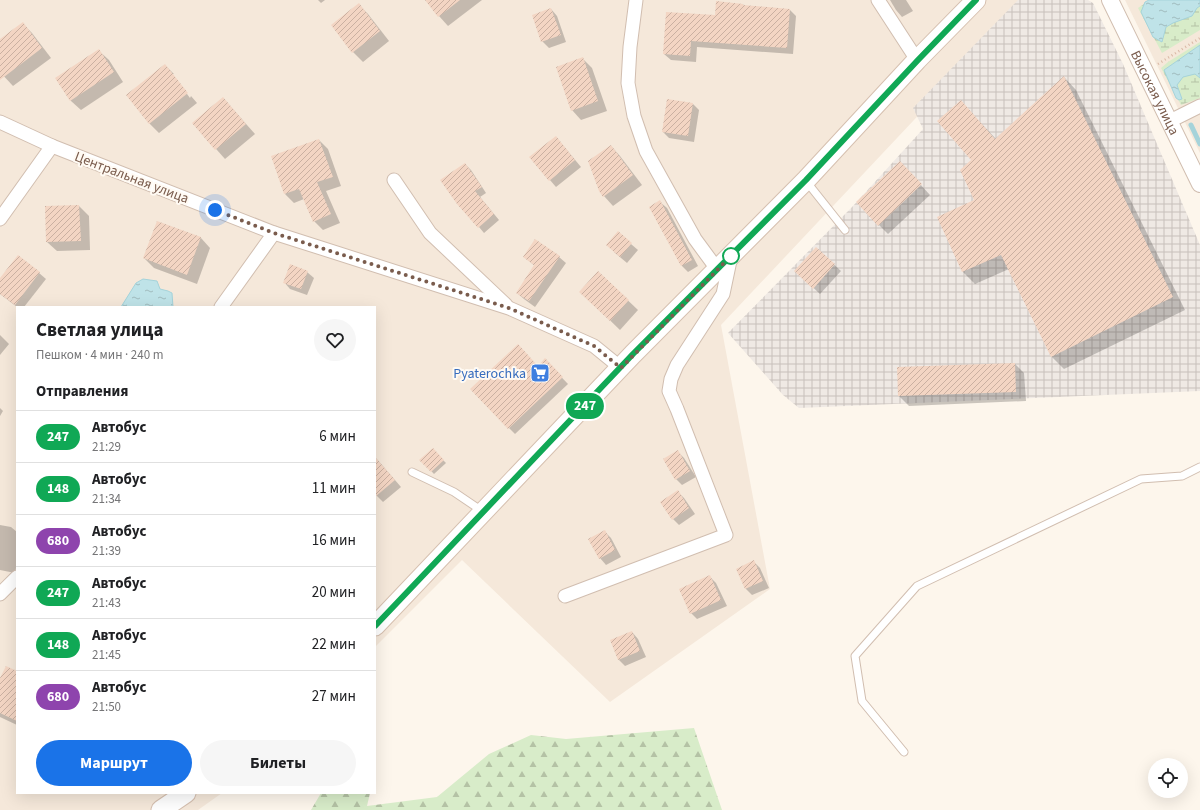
<!DOCTYPE html>
<html lang="ru">
<head>
<meta charset="utf-8">
<style>
	:root { --surface:#fff; --page:#f6f6f6; --text:#202124; --muted:#757577; --line:#e0e0e0; --accent:#1a73e8 }
	body { margin:0; font-family:"Source Sans 3",sans-serif; background:var(--page); color:var(--text); height:100vh; display:flex; flex-direction:column; font-size:15px; white-space:nowrap }
	* { box-sizing:border-box; margin:0 }
	p { font-size:13px; color:var(--muted) }
	.icon { flex:none; width:22px; height:22px; fill:none; stroke:currentColor; stroke-width:2; stroke-linecap:round; stroke-linejoin:round }
	.map { position:relative; flex:1; overflow:hidden }
	.side { position:absolute; left:16px; top:306px; width:360px; height:488px; display:flex; flex-direction:column; background:var(--surface); border-radius:0px; box-shadow:0 4px 16px #0002 }
	.side>* { flex:none }
	.badge { padding:0 8px; border-radius:13px; font-size:14px; line-height:26px }
	.fabs { position:absolute; left:1148px; top:758px; display:grid; gap:8px }
	.fabs a { display:grid; place-items:center; width:40px; height:40px; border-radius:50%; background:var(--surface); box-shadow:0 4px 16px #0002; font-size:20px }
	.you { position:absolute; width:20px; height:20px; margin:-10px; border:3px solid #fff; border-radius:50%; background:#1a73e8; box-shadow:0 0 0 6px #1a73e833 }
	.map>.badge { position:absolute; translate:-50% -50%; box-shadow:0 0 0 2px #fff }
	h2 { padding:0 20px; font-size:15px; line-height:36px }
	.round { display:grid; place-items:center; flex:none; width:42px; height:42px; border-radius:21px; background:var(--page) }
	.overview { display:flex; align-items:center; justify-content:space-between; height:68px; padding:0 20px }
	h1 { font-size:19px; font-weight:700; line-height:30px }
	.action { display:flex; gap:8px; margin-top:auto; padding:8px 20px }
	.action a { flex:1; height:46px; border-radius:24px; background:var(--accent); color:#fff; font-size:16px; font-weight:700; line-height:46px; text-align:center }
	.action a+a { background:var(--page); color:var(--text) }
	ul { padding:0; list-style:none }
	li { display:flex; align-items:center; gap:12px; height:52px; padding:0 20px; border-top:1px solid var(--line) }
	li div { flex:1 }
	li b { display:block; font-size:15px }
	li em { font-style:normal }
	li .badge { min-width:44px; font-weight:700; text-align:center }
	.map>svg:first-child { display:block }
	.residential { fill:#f5e8da }
	.industrial { fill:url(#industrial-grid) }
	.forest { fill:url(#forest-firs) }
	.wetland { fill:url(#wetland-marsh) }
	.water { fill:url(#water-ripples); stroke:#a5d3da }
	.shadow { fill:#0003 }
	.lines { fill:none; stroke-linecap:round; stroke-linejoin:round }
	.stream { stroke:#a5d3da; stroke-width:5 }
	.building { fill:url(#building-hatch) }
	.service-casing { stroke:#d1beb0; stroke-width:9 }
	.minor-casing { stroke:#d1beb0; stroke-width:15 }
	.tertiary-casing { stroke:#d1beb0; stroke-width:18 }
	.secondary-casing { stroke:#d6c0b0; stroke-width:21 }
	.path { stroke:#d9b8a5; stroke-width:2.5; stroke-dasharray:1 3; stroke-linecap:butt }
	.service { stroke:#fff; stroke-width:7 }
	.minor { stroke:#fff; stroke-width:13 }
	.tertiary { stroke:#fff; stroke-width:16 }
	.secondary { stroke:#fff; stroke-width:19 }
	.line-casing { stroke:#fff; stroke-width:9 }
	.line { stroke:#10a855; stroke-width:6 }
	.walk { stroke:#7a5c4d; stroke-width:4; stroke-dasharray:0 7.2 }
	.stop-dot { fill:#fff; stroke:#10a855; stroke-width:2 }
	.labels { text-anchor:middle; stroke-width:4; stroke-linejoin:round; paint-order:stroke }
	.street-label { font-size:14px; fill:#7a5c4d; stroke:#fffaf3 }
	.shop-label { font-size:14px; fill:#366cbe; stroke:#fffaf3; text-anchor:end }
</style>
</head>
<body>
<div class="map">
<svg width="1200" height="810" viewBox="0 0 1200 810">
	<defs>
		<pattern id="industrial-grid" width="8" height="8" patternUnits="userSpaceOnUse"><rect width="8" height="8" fill="#efe9e4"/><path d="M0 4h8M4 0v8" fill="none" stroke="#c7c0bb"/></pattern>
		<pattern id="forest-firs" width="22" height="20" patternUnits="userSpaceOnUse"><rect width="22" height="20" fill="#d8ecc9"/><path d="M5 1l3.5 6h-7zM16 11l3.5 6h-7z" fill="#b4c2a5"/></pattern>
		<pattern id="wetland-marsh" width="20" height="14" patternUnits="userSpaceOnUse"><rect width="20" height="14" fill="#d8ecc9"/><path d="M1 5h8M5 5V1M11 12h8M15 12V8" fill="none" stroke="#b4c2a5"/></pattern>
		<pattern id="water-ripples" width="26" height="14" patternUnits="userSpaceOnUse"><rect width="26" height="14" fill="#bfe3e8"/><path d="M2 4q2-2 4 0t4 0M15 11q2-2 4 0t4 0" fill="none" stroke="#a0bbbe"/></pattern>
		<pattern id="building-hatch" width="6" height="6" patternUnits="userSpaceOnUse"><rect width="6" height="6" fill="#f3d5c3"/><path d="M-1 1l2-2M0 6l6-6M5 7l2-2" fill="none" stroke="#cab0a1"/></pattern>
	</defs>
	<rect width="100%" height="100%" fill="#fdf6ec"/>
	<!-- residential -->
	<g class="residential">
		<path d="M0 0H1027L721 325 770 589 610 702 462 560 375 647V307H17V793H222L198 810H0Z"/>
		<path d="M1125 0H1200V153Z"/>
	</g>
	<!-- industrial -->
	<path class="industrial" d="M1018 0H1088L1093 3 1123 64 1200 245V391L799 408 783 395 728 333 853 206 923 129 913 108Z"/>
	<!-- forest -->
	<path class="forest" d="M694 728 722 810H311L321 793H370L367 806 437 797 489 754 531 735 566 739Z"/>
	<!-- wetland -->
	<g class="wetland">
		<path d="M1150 0H1200V30L1162 53 1138 8Z"/>
		<path d="M1200 42V98L1181 105 1161 68 1168 62Z"/>
	</g>
	<!-- water -->
	<g class="water">
		<path d="M1149 0H1200V6L1197 8 1192 16 1173 23 1166 27 1162 42 1153 37 1141 12 1145 2Z"/>
		<path d="M1200 45V78L1195 74 1183 77 1177 85 1182 99 1179 100 1176 98 1164 70Z"/>
		<path d="M143 279 157 281 160 289 168 291 172 293 173 307H121L136 283Z"/>
	</g>
	<!-- shadow -->
	<g class="shadow">
		<path d="M318 0H325L321 3Z"/>
		<path d="M426 0H482L448 26 439 16Z"/>
		<path d="M890 0H906L913 11 902 17 896 10Z"/>
		<path d="M743 4 744 6 790 10 796 16 793 54 697 47 696 62 671 60 664 54 716 16Z"/>
		<path d="M359 5 368 14 389 41 363 62 353 52Z"/>
		<path d="M551 9 557 16 566 42 549 48 542 41Z"/>
		<path d="M23 24 32 33 51 58 13 86 0 72V40Z"/>
		<path d="M99 51 109 60 123 82 81 110 71 101 56 78Z"/>
		<path d="M582 58 592 68 607 111 581 120 572 110Z"/>
		<path d="M165 65 174 74H172L190 98 191 96 197 103 159 133 149 123Z"/>
		<path d="M1064 77 1076 90 1185 310 1064 369 1052 357 1009 269 975 284 963 272 938 218 975 201 973 160 961 102 996 139Z"/>
		<path d="M223 98 255 134 225 159 193 123Z"/>
		<path d="M693 104 699 110 694 142 669 138 663 132Z"/>
		<path d="M556 137 581 167 556 187 530 157Z"/>
		<path d="M319 140 328 149 341 186 326 191 340 223 323 230 314 221 304 199 294 203 285 194Z"/>
		<path d="M611 146 620 156 642 185 613 206 604 196Z"/>
		<path d="M465 164 471 170 486 193 480 197 499 220 484 233 479 227Z"/>
		<path d="M909 172 930 195 888 234 879 225Z"/>
		<path d="M660 202 667 208 698 266 688 272 682 266Z"/>
		<path d="M79 206 89 216 90 250 57 251 47 242Z"/>
		<path d="M158 222 201 238 210 248 197 284 154 268 144 258Z"/>
		<path d="M618 233 638 250 627 263 614 252Z"/>
		<path d="M816 248 841 271 820 294 802 277Z"/>
		<path d="M524 257H559L566 263 535 307 524 299 517 293 535 266Z"/>
		<path d="M307 272 314 278 307 295 290 289 284 282Z"/>
		<path d="M598 272 638 310 620 330 590 301Z"/>
		<path d="M39 273 46 279 24 307H17L0 294V279Z"/>
		<path d="M0 335 9 344 0 355Z"/>
		<path d="M545 360 568 384 515 434 509 428 538 367Z"/>
		<path d="M1015 364 1024 373 1026 401 909 406 899 396 898 368Z"/>
		<path d="M0 408 3 411 0 416Z"/>
		<path d="M432 449 446 463 434 474 421 460Z"/>
		<path d="M678 452 684 458 696 477 682 485 676 479Z"/>
		<path d="M375 457 401 487 383 502 375 494Z"/>
		<path d="M678 492 684 498 695 514 679 525 673 519Z"/>
		<path d="M0 525 11 527 17 532V563L15 573 0 570Z"/>
		<path d="M605 532 611 538 621 557 606 565 600 558Z"/>
		<path d="M754 562 760 568 769 588 752 595 746 589 737 569Z"/>
		<path d="M710 577 716 583 727 606 697 619 691 613Z"/>
		<path d="M632 632 638 639 646 657 625 666 619 660Z"/>
		<path d="M17 672V725L0 717V680Z"/>
	</g>
	<g class="lines">
		<!-- stream -->
		<path class="stream" d="M1191 125 1200 144"/>
	</g>
	<!-- building -->
	<g class="building">
		<path d="M425 0H460L438 17Z"/>
		<path d="M716 1 743 4V5L790 9 787 48 691 41 690 56 663 54 666 12 715 15Z"/>
		<path d="M359 3 380 31 352 53 331 25Z"/>
		<path d="M551 8 561 35 541 42 532 15Z"/>
		<path d="M23 22 42 48 0 80V39Z"/>
		<path d="M99 49 114 72 70 101 55 78Z"/>
		<path d="M583 57 598 101 571 111 556 67Z"/>
		<path d="M165 64 188 93 149 124 126 95Z"/>
		<path d="M1064 76 1173 297 1051 357 1001 255 962 272 937 217 974 200 960 170 971 160 937 121 961 100 995 139Z"/>
		<path d="M223 97 246 124 215 150 192 123Z"/>
		<path d="M667 99 693 103 688 136 662 132Z"/>
		<path d="M556 136 575 160 549 181 529 157Z"/>
		<path d="M319 139 333 177 317 182 331 214 313 222 299 189 284 194 271 156Z"/>
		<path d="M611 145 633 175 603 197 599 191 588 161Z"/>
		<path d="M900 161 922 184 878 226 856 202Z"/>
		<path d="M465 163 482 187 475 191 494 214 478 228 457 204 440 180Z"/>
		<path d="M660 200 692 260 681 266 649 207Z"/>
		<path d="M79 205 81 241 46 242 45 206Z"/>
		<path d="M157 221 201 237 187 275 143 258Z"/>
		<path d="M618 231 632 243 620 257 606 245Z"/>
		<path d="M535 239 560 256 529 301 516 293 534 265 523 257Z"/>
		<path d="M816 247 835 264 813 289 794 271Z"/>
		<path d="M18 255 40 272 15 305 0 294V278Z"/>
		<path d="M290 264 308 271 301 289 283 283Z"/>
		<path d="M598 271 629 300 610 321 579 292Z"/>
		<path d="M518 344 538 366 545 358 563 377 508 429 470 389Z"/>
		<path d="M1015 363 1016 392 898 396 897 367Z"/>
		<path d="M433 448 444 460 431 472 419 460Z"/>
		<path d="M678 450 690 471 675 480 663 459Z"/>
		<path d="M375 457 395 480 375 497Z"/>
		<path d="M678 490 689 508 672 520 660 502Z"/>
		<path d="M605 530 615 550 599 559 588 539Z"/>
		<path d="M754 560 763 581 745 589 736 569Z"/>
		<path d="M710 575 721 600 690 614 679 589Z"/>
		<path d="M632 631 640 651 618 660 610 640Z"/>
		<path d="M6 666 17 671V721L0 713V678Z"/>
	</g>
	<g class="lines">
		<defs>
			<g id="service">
				<path d="M806 181 845 230"/>
				<path d="M412 472 454 492 482 511"/>
				<path d="M904 752 862 701 855 656 917 586 1141 479 1182 476 1200 467"/>
			</g>
			<g id="minor">
				<path d="M636 0 630 47 628 83 634 116 646 151 695 239 717 269"/>
				<path d="M878 0 917 60"/>
				<path d="M1170 121 1200 106"/>
				<path d="M0 122 52 146 274 233 509 308 594 346 621 368"/>
				<path d="M394 180 430 233 506 305"/>
				<path d="M0 219 52 146"/>
				<path d="M221 307 274 233"/>
				<path d="M0 594 17 577"/>
				<path d="M565 596 726 535 677 409 669 391 671 379 677 365 723 294 731 256"/>
			</g>
			<g id="tertiary">
				<path id="s1" d="M1110 0 1200 184"/>
			</g>
			<g id="secondary">
				<path d="M375 626 633 354 806 180 917 60 976 0"/>
				<path d="M161 810 186 793"/>
			</g>
		</defs>
		<!-- service casing -->
		<use href="#service" class="service-casing"/>
		<!-- minor casing -->
		<use href="#minor" class="minor-casing"/>
		<!-- tertiary casing -->
		<use href="#tertiary" class="tertiary-casing"/>
		<!-- secondary casing -->
		<use href="#secondary" class="secondary-casing"/>
		<!-- path -->
		<path class="path" d="M1158 64 1200 38"/>
		<!-- service -->
		<use href="#service" class="service"/>
		<!-- minor -->
		<use href="#minor" class="minor"/>
		<!-- tertiary -->
		<use href="#tertiary" class="tertiary"/>
		<!-- secondary -->
		<use href="#secondary" class="secondary"/>
	</g>
	<g class="lines">
		<defs>
			<path id="line" d="M375 626 633 354 806 180 918 60 976 0"/>
		</defs>
		<!-- line casing -->
		<use href="#line" class="line-casing"/>
		<!-- line -->
		<use href="#line" class="line"/>
		<!-- walk -->
		<path class="walk" d="M215 210 274 233 509 308 594 346 621 368 731 256"/>
	</g>
	<!-- icons -->
	<defs>
		<symbol id="supermarket-square" viewBox="-11 -11 22 22"><rect x="-9" y="-9" width="18" height="18" rx="4" fill="#3f7fe0" stroke="#fffaf3"/><path d="M-6-5.5h2.5l.6 2H6L4.5 2H-2.5L-4.4-4H-6ZM-1.5 3.2a1.3 1.3 0 1 0 .1 0ZM3 3.2a1.3 1.3 0 1 0 .1 0Z" fill="#fff"/></symbol>
	</defs>
	<g fill-rule="evenodd">
		<use href="#supermarket-square" x="529" y="362" width="22" height="22"/>
	</g>
	<!-- markers -->
	<circle class="stop-dot" cx="731" cy="256" r="8"/>
	<g class="labels">
		<!-- street labels -->
		<g class="street-label">
			<text dy="5" stroke="none"><textPath href="#s1" startOffset="103">Высокая улица</textPath></text>
			<text transform="translate(132 177) rotate(21)" y="5">Центральная улица</text>
		</g>
		<!-- shop labels -->
		<g class="shop-label">
			<text x="526" y="378">Pyaterochka</text>
		</g>
	</g>
</svg>
<div class="fabs">
<a><svg class="icon" aria-label="locate" viewBox="0 0 24 24"><circle cx="12" cy="12" r="6"/><path d="M12 2v4M12 18v4M2 12h4M18 12h4"/></svg></a>
</div>
<div class="you" style="left:215px;top:210px"></div>
<b class="badge" style="left:585px;top:406px;background:#10a855;color:#fff">247</b>
<section class="side">
<div class="overview"><div><h1>Светлая улица</h1><p>Пешком · 4 мин · 240 m</p></div><a class="round"><svg class="icon" aria-label="heart" viewBox="0 0 24 24"><path d="M12 20l-8-8c-3-5 5-10 8-4 3-6 11-1 8 4z"/></svg></a></div>
<h2>Отправления</h2>
<ul>
<li><span class="badge" style="background:#10a855;color:#fff">247</span><div><b>Автобус</b><p>21:29</p></div><em>6 мин</em></li>
<li><span class="badge" style="background:#10a855;color:#fff">148</span><div><b>Автобус</b><p>21:34</p></div><em>11 мин</em></li>
<li><span class="badge" style="background:#8e44ad;color:#fff">680</span><div><b>Автобус</b><p>21:39</p></div><em>16 мин</em></li>
<li><span class="badge" style="background:#10a855;color:#fff">247</span><div><b>Автобус</b><p>21:43</p></div><em>20 мин</em></li>
<li><span class="badge" style="background:#10a855;color:#fff">148</span><div><b>Автобус</b><p>21:45</p></div><em>22 мин</em></li>
<li><span class="badge" style="background:#8e44ad;color:#fff">680</span><div><b>Автобус</b><p>21:50</p></div><em>27 мин</em></li>
</ul>
<div class="action"><a>Маршрут</a><a>Билеты</a></div>
</section>
</div>
</body>
</html>
